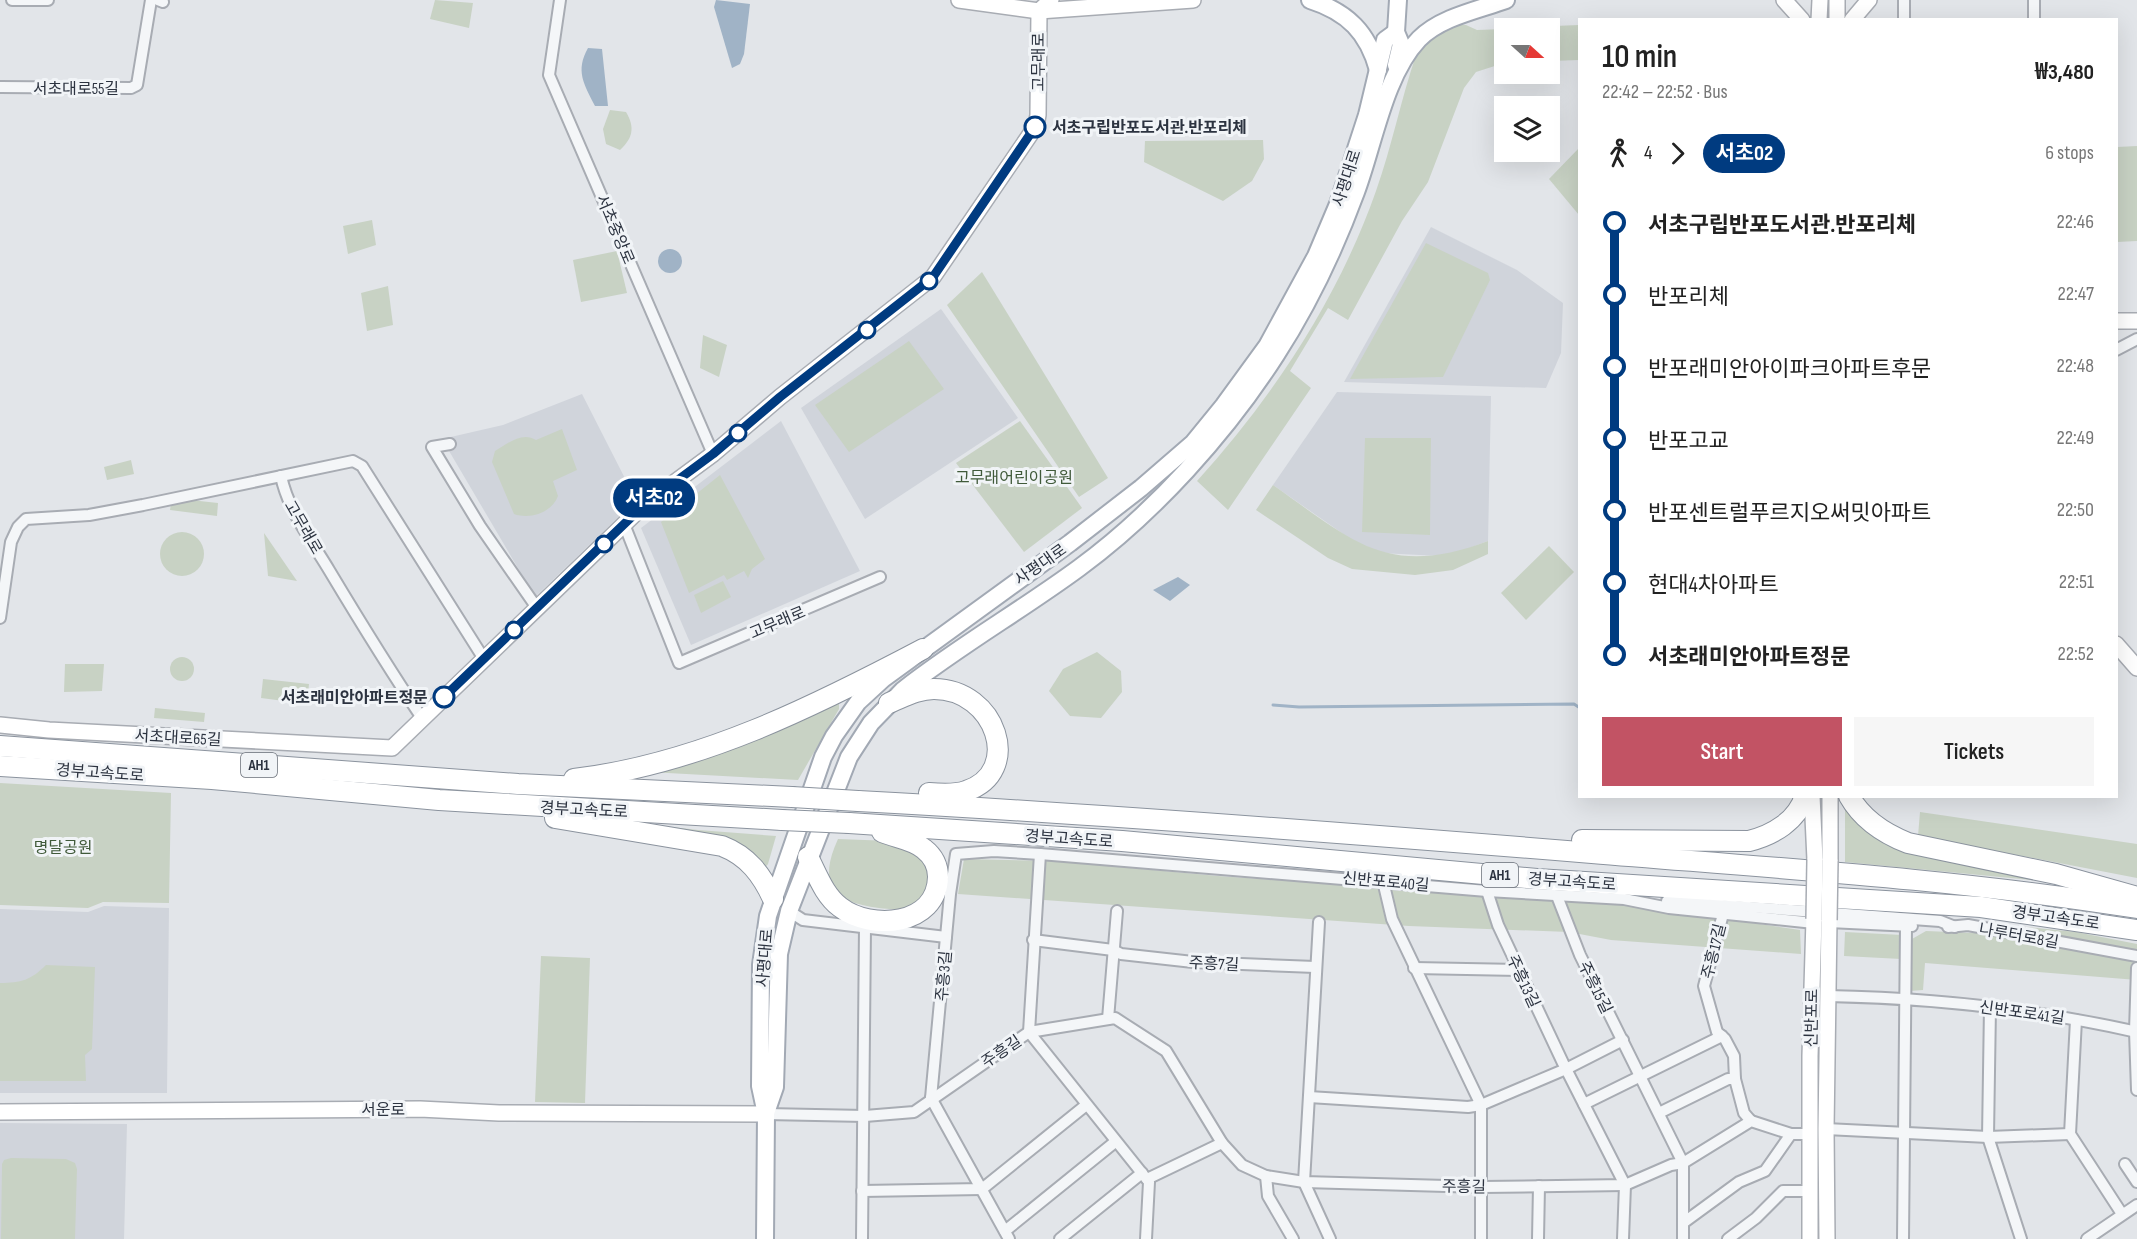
<!DOCTYPE html>
<html lang="en">
<head>
<meta charset="utf-8">
<style>
	:root { --surface:#fff; --page:#f6f6f6; --text:#222; --muted:#767676; --accent:#c25364 }
	body { margin:0; font-family:"Sofia Sans Condensed","Noto Sans KR",sans-serif; background:var(--page); color:var(--text); height:100vh; display:flex; flex-direction:column; font-size:22px; white-space:nowrap }
	* { box-sizing:border-box; margin:0 }
	p { font-size:20px; color:var(--muted) }
	.icon { flex:none; width:33px; height:33px; fill:none; stroke:currentColor; stroke-width:2; stroke-linecap:round; stroke-linejoin:round }
	.map { position:relative; flex:1; overflow:hidden }
	.drawer { position:absolute; left:1578px; top:18px; width:540px; height:780px; display:flex; flex-direction:column; background:var(--surface); border-radius:0px; box-shadow:0 6px 24px #0002 }
	.drawer>* { flex:none }
	.badge { padding:0 12px; border-radius:20px; font-size:21px; line-height:39px }
	.needle { width:39px; rotate:111deg }
	.tools { position:absolute; left:1494px; top:18px; display:grid; gap:12px }
	.tools a { display:grid; place-items:center; width:66px; height:66px; border-radius:0px; background:var(--surface); box-shadow:0 6px 24px #0002; font-size:30px }
	.map>.badge { position:absolute; translate:-50% -50%; box-shadow:0 0 0 3px #fff }
	.legs { display:flex; align-items:center; gap:9px; height:66px; padding:0 24px; font-size:20px }
	.legs p { margin-inline-start:auto }
	.headline { display:flex; align-items:center; justify-content:space-between; height:102px; padding:0 24px }
	h1 { font-size:33px; font-weight:600; line-height:45px }
	.button { display:flex; gap:12px; margin-top:auto; padding:12px 24px }
	.button a { flex:1; height:69px; border-radius:0px; background:var(--accent); color:#fff; font-size:24px; font-weight:600; line-height:69px; text-align:center }
	.button a+a { background:var(--page); color:var(--text) }
	ul { padding:0 24px; list-style:none }
	li { display:flex; align-items:center; gap:21px; height:72px; font-size:22px }
	li i { display:grid; place-items:center; width:9px; height:100%; margin:0 8px; background:currentColor }
	li i::after { content:''; width:15px; height:15px; margin:-8px; border:4px solid; border-radius:50%; background:var(--surface) }
	li p { margin-inline-start:auto }
	li:first-child i { background:linear-gradient(#0000 50%,currentColor 0) }
	li:last-child i { background:linear-gradient(currentColor 50%,#0000 0) }
	.map>svg:first-child { display:block }
	.built { fill:#d0d4db }
	.green { fill:#c8d2c4 }
	.water { fill:#a0b3c6 }
	.lines { fill:none; stroke-linecap:round; stroke-linejoin:round }
	.stream { stroke:#a0b3c6; stroke-width:3 }
	.street-casing { stroke:#a8acb3; stroke-width:14 }
	.secondary-casing { stroke:#a8acb3; stroke-width:18 }
	.primary-casing { stroke:#a2a9b4; stroke-width:20 }
	.highway-casing { stroke:#8b939e; stroke-width:22 }
	.street { stroke:#f4f6f8; stroke-width:10 }
	.secondary { stroke:#fff; stroke-width:15 }
	.primary { stroke:#fff; stroke-width:16 }
	.highway { stroke:#fff; stroke-width:20 }
	.secondary-bridge-casing { stroke:#a8acb3; stroke-width:18; stroke-linecap:butt }
	.highway-bridge-casing { stroke:#8b939e; stroke-width:22; stroke-linecap:butt }
	.secondary-bridge { stroke:#fff; stroke-width:15 }
	.highway-bridge { stroke:#fff; stroke-width:20 }
	.line-1-casing { stroke:#fff; stroke-width:14 }
	.line-1 { stroke:#003b80; stroke-width:9 }
	.stop-1-dot { fill:#fff; stroke:#003b80; stroke-width:3 }
	.labels { text-anchor:middle; stroke-width:6; stroke-linejoin:round; paint-order:stroke }
	.shield { fill:#f1f4f7; stroke:#676d77; stroke-width:1.5 }
	.shield-label { font-size:15px; font-weight:bold; fill:#2c3340 }
	.street-label { font-size:16px; fill:#2c3340; stroke:#f1f4f7 }
	.stop-label { font-size:16px; font-weight:bold; fill:#2c3340; stroke:#f1f4f7; text-anchor:start }
	.park-label { font-size:16px; fill:#405a3a; stroke:#f1f4f7 }
</style>
</head>
<body>
<div class="map">
<svg width="2137" height="1239" viewBox="0 0 2137 1239">
	<rect width="100%" height="100%" fill="#e2e5e9"/>
	<!-- built -->
	<g class="built">
		<path d="M1431 227 1517 270 1563 303 1561 353 1546 388 1344 382Z"/>
		<path d="M941 309 1018 418 865 519 801 408Z"/>
		<path d="M1337 392 1491 396 1488 541 1456 553 1440 556 1380 553 1349 538 1273 485Z"/>
		<path d="M582 394 636 500 535 597 442 439 503 425Z"/>
		<path d="M781 421 860 571 691 645 641 528Z"/>
		<path d="M104 906 169 908 167 1093H0V909L88 912Z"/>
		<path d="M0 1123 127 1124 124 1239H0Z"/>
	</g>
	<!-- green -->
	<g class="green">
		<path d="M435 0 473 3 469 28 430 19Z"/>
		<path d="M1454 25H1466L1477 30 1504 29V63L1476 72 1464 88 1428 182 1402 221 1348 320 1328 308 1290 371 1311 388 1228 510 1197 481C1273 397 1338 299 1376 191 1392 146 1401 99 1416 55L1424 43Z"/>
		<path d="M1579 25V60L1550 61V28H1505Z"/>
		<path d="M610 110 626 112C635 127 633 138 620 150L606 144 603 129Z"/>
		<path d="M1263 140 1264 159 1252 181 1223 201 1144 162 1145 141Z"/>
		<path d="M2137 146V241L2117 242V147Z"/>
		<path d="M1579 148V215L1549 179Z"/>
		<path d="M372 220 376 245 348 254 343 226Z"/>
		<path d="M1426 243 1488 273 1490 280 1443 377 1350 379Z"/>
		<path d="M617 251 627 293 581 302 573 260Z"/>
		<path d="M982 272 1108 478 1079 497 947 305Z"/>
		<path d="M388 286 393 325 367 331 361 293Z"/>
		<path d="M703 335 727 345 719 377 700 368Z"/>
		<path d="M909 341 944 389 849 452 815 405Z"/>
		<path d="M1020 421 1082 508 1024 552 956 463Z"/>
		<path d="M562 429 577 470 553 481 558 496C552 512 531 520 514 514L492 462 495 451C507 444 522 431 536 440Z"/>
		<path d="M1365 438H1431L1430 535 1362 532Z"/>
		<path d="M131 460 134 474 107 480 104 467Z"/>
		<path d="M720 475 765 559 752 569 748 578 744 571 727 580 724 575 689 593 661 522Z"/>
		<path d="M1273 485C1353 541 1387 579 1488 541V554L1453 570 1415 575 1352 569 1328 558 1256 510Z"/>
		<path d="M172 498 218 503 217 516 170 510Z"/>
		<circle cx="182" cy="554" r="22"/>
		<path d="M264 533 297 581 268 576Z"/>
		<path d="M1549 546 1574 572 1526 620 1501 593Z"/>
		<path d="M723 581 731 597 701 613 694 595Z"/>
		<path d="M1097 652 1121 671 1122 692 1101 718 1070 716 1049 691 1063 669Z"/>
		<circle cx="182" cy="669" r="12"/>
		<path d="M65 664H104L102 691 64 692Z"/>
		<path d="M263 679 309 684 307 704 261 698Z"/>
		<path d="M839 704V709L798 780 631 771 821 707Z"/>
		<path d="M155 708 205 713 204 722 154 718Z"/>
		<path d="M0 783 171 793 169 903 103 902 88 908 0 905Z"/>
		<path d="M1845 797C1864 831 1876 841 1913 853L2046 876 2042 881 1845 862Z"/>
		<path d="M1920 812 2137 844V878L1918 836Z"/>
		<path d="M602 819 698 830 776 836 768 864 764 869Z"/>
		<path d="M838 839 891 841 912 847 931 872C928 886 925 900 911 906 901 911 889 909 879 908 831 902 818 883 838 839Z"/>
		<path d="M964 859 1054 861 1218 876 1616 903 1800 930 1801 954 1611 940 1569 932 1409 926 958 894Z"/>
		<path d="M1977 922 2076 932 2137 944V980L1925 963 1923 990 1910 991 1912 939 1926 931 1975 933Z"/>
		<path d="M1845 932 1902 935 1901 959 1844 956Z"/>
		<path d="M541 956 590 958 585 1103 535 1102Z"/>
		<path d="M46 965 95 967 92 1049 85 1055 86 1081H0V983C21 983 31 980 46 965Z"/>
		<path d="M11 1158 66 1159 75 1163 77 1169 75 1239H1L2 1164 4 1160Z"/>
	</g>
	<!-- water -->
	<g class="water">
		<path d="M716 0 750 4 744 54 740 64 732 68 714 7Z"/>
		<path d="M588 48 602 49 608 106H595C584 84 575 71 588 48Z"/>
		<circle cx="670" cy="261" r="12"/>
		<path d="M1178 577 1190 585 1170 601 1153 590Z"/>
	</g>
	<g class="lines">
		<!-- stream -->
		<path class="stream" d="M1273 705 1299 707 1574 704 1580 708"/>
		<defs>
			<g id="street">
				<path d="M12 0H48"/>
				<path d="M158 0 163 2"/>
				<path d="M560 0 549 75 713 454"/>
				<path d="M1904 0V20"/>
				<path d="M2034 0V20"/>
				<path d="M0 87 131 88 137 85 151 0"/>
				<path d="M2116 350 2137 339"/>
				<path d="M450 444 432 447 480 526 537 608"/>
				<path d="M281 476C288 510 311 540 329 570 359 620 389 669 422 718"/>
				<path d="M624 524 679 663 880 577"/>
				<path d="M0 618 11 542 18 527 26 519 89 515 143 505 353 461 362 466 484 659"/>
				<path d="M1040 854 1029 1032 1149 1182 1146 1239"/>
				<path d="M1383 881 1392 919 1481 1105V1239"/>
				<path d="M1487 891 1498 925 1563 1063 1625 1185 1623 1239"/>
				<path d="M1557 896 1580 955 1683 1163V1239"/>
				<path d="M1667 901 1940 921 1955 927"/>
				<path d="M789 911 803 920 946 937"/>
				<path d="M1723 914 1704 986 1717 1032 1725 1039 1734 1056 1735 1079 1744 1113 1751 1121"/>
				<path d="M1319 922 1304 1182 1330 1239"/>
				<path d="M1829 922 1912 926"/>
				<path d="M1948 927 1968 925 2137 956"/>
				<path d="M1033 940 1113 950 1121 954 1193 962 1315 967"/>
				<path d="M1414 968 1519 970"/>
				<path d="M2137 968 2135 1031 2137 1090"/>
				<path d="M1828 996C1932 998 2035 1009 2137 1032"/>
				<path d="M1990 1007 1988 1137 2021 1239"/>
				<path d="M1108 1019 1117 911"/>
				<path d="M2076 1020 2070 1134 2122 1214"/>
				<path d="M1309 1097 1468 1107 1481 1105 1566 1069 1623 1040"/>
				<path d="M931 1098 950 894 956 854 994 851 1040 854 1487 891 1624 899 1669 908 1814 923"/>
				<path d="M931 1098 1009 1239"/>
				<path d="M1584 1104 1722 1036"/>
				<path d="M1659 1113 1728 1079H1735"/>
				<path d="M766 1114 865 1116 914 1112 1029 1032 1115 1018 1166 1051 1222 1143 1242 1165 1266 1176 1304 1182 1482 1187 1625 1185 1671 1165 1683 1163 1751 1121 1791 1134H1810"/>
				<path d="M1826 1129 1988 1137 2070 1134"/>
				<path d="M2125 1164 2137 1182"/>
				<path d="M1266 1176 1268 1196 1293 1239"/>
				<path d="M1147 1179 1222 1143"/>
				<path d="M862 1191 982 1189 1085 1106"/>
				<path d="M1683 1223 1739 1182 1765 1171 1791 1134"/>
				<path d="M1005 1231 1115 1142"/>
				<path d="M862 1239 865 927"/>
				<path d="M1060 1239 1142 1173"/>
				<path d="M1538 1239 1539 1186"/>
				<path d="M1728 1239 1756 1218 1783 1191H1810"/>
				<path d="M1903 1239 1906 926"/>
				<path d="M2087 1239 2137 1205"/>
			</g>
			<g id="secondary">
				<path d="M959 0 1039 11 1193 0"/>
				<path d="M1784 0 1802 20"/>
				<path d="M1819 20 1820 0"/>
				<path d="M1837 20V0"/>
				<path d="M1852 20 1869 0"/>
				<path d="M2116 321H2137"/>
				<path d="M2116 644 2137 668"/>
				<path d="M0 725 49 730 392 748 644 505 713 454 780 397 933 277 1036 126 1038 115 1039 11 1051 0"/>
				<path d="M1812 796 1815 860"/>
				<path d="M1830 861V796"/>
				<path d="M0 1112 420 1109 499 1113 766 1114"/>
				<path d="M1810 1239V1056L1814 919"/>
				<path d="M1827 1239 1826 1129 1829 920"/>
			</g>
			<g id="primary">
				<path d="M1310 0C1348 12 1368 33 1378 70"/>
				<path d="M1396 65 1401 44 1396 32 1398 0"/>
				<path d="M766 1113 775 1087 779 954 789 911 849 757 871 723 903 690C959 646 1022 610 1079 568 1154 513 1226 433 1276 355 1309 304 1335 249 1356 192 1374 144 1384 76 1419 39 1441 17 1478 10 1506 0"/>
				<path d="M765 1239 766 1114 760 1086 761 965 768 916 823 757 834 736 858 702 883 679 1070 543 1141 488 1193 443 1224 405 1267 346 1316 256 1338 204 1367 115 1385 40 1396 32"/>
			</g>
			<g id="highway">
				<path d="M889 703C904 697 918 689 934 689 996 689 1024 772 966 791 955 795 941 794 929 793"/>
				<path d="M0 746 518 784 792 797"/>
				<path d="M0 766 212 779 439 800 782 820"/>
				<path d="M574 779C699 764 813 707 923 649"/>
				<path d="M1849 796C1862 819 1885 834 1908 843L2056 874 2137 897"/>
				<path d="M858 801C1103 814 1347 833 1592 853 1774 868 1956 879 2137 908"/>
				<path d="M555 818 722 846C748 856 762 875 773 899"/>
				<path d="M849 823 1122 841 1537 879 1981 907 2137 930"/>
				<path d="M1582 840 1749 841C1773 835 1797 821 1805 796"/>
				<path d="M808 857C817 874 824 895 840 907 871 931 937 926 938 877 938 866 933 856 924 849 912 839 896 838 882 832"/>
			</g>
		</defs>
		<!-- street casing -->
		<use href="#street" class="street-casing"/>
		<!-- secondary casing -->
		<use href="#secondary" class="secondary-casing"/>
		<!-- primary casing -->
		<use href="#primary" class="primary-casing"/>
		<!-- highway casing -->
		<use href="#highway" class="highway-casing"/>
		<!-- street -->
		<use href="#street" class="street"/>
		<!-- secondary -->
		<use href="#secondary" class="secondary"/>
		<!-- primary -->
		<use href="#primary" class="primary"/>
		<!-- highway -->
		<use href="#highway" class="highway"/>
		<defs>
			<g id="secondary-bridge">
				<path d="M1814 919 1815 860"/>
				<path d="M1829 920 1830 861"/>
			</g>
			<g id="highway-bridge">
				<path d="M792 797 858 801"/>
				<path d="M782 820 849 823"/>
			</g>
		</defs>
		<!-- secondary-bridge casing -->
		<use href="#secondary-bridge" class="secondary-bridge-casing"/>
		<!-- highway-bridge casing -->
		<use href="#highway-bridge" class="highway-bridge-casing"/>
		<!-- secondary-bridge -->
		<use href="#secondary-bridge" class="secondary-bridge"/>
		<!-- highway-bridge -->
		<use href="#highway-bridge" class="highway-bridge"/>
	</g>
	<g class="lines">
		<defs>
			<path id="line-1" d="M444 697 644 505 713 454 780 397 933 277 1035 127"/>
		</defs>
		<!-- line-1 casing -->
		<use href="#line-1" class="line-1-casing"/>
		<!-- line-1 -->
		<use href="#line-1" class="line-1"/>
	</g>
	<!-- markers -->
	<g class="stop-1-dot">
		<circle cx="1035" cy="127" r="10"/>
		<circle cx="929" cy="281" r="8"/>
		<circle cx="867" cy="330" r="8"/>
		<circle cx="738" cy="433" r="8"/>
		<circle cx="604" cy="544" r="8"/>
		<circle cx="514" cy="630" r="8"/>
		<circle cx="444" cy="697" r="10"/>
	</g>
	<g class="labels">
		<!-- shield labels -->
		<g class="shield">
			<rect x="241" y="753" width="36" height="24" rx="4.5"/>
			<rect x="1482" y="863" width="36" height="24" rx="4.5"/>
		</g>
		<g class="shield-label">
			<text x="259" y="770">AH1</text>
			<text x="1500" y="880">AH1</text>
		</g>
		<!-- street labels -->
		<g class="street-label">
			<text transform="translate(1038 62) rotate(-90)" y="6">고무래로</text>
			<text x="76" y="94">서초대로55길</text>
			<text transform="translate(1346 178) rotate(-72)" y="6">사평대로</text>
			<text transform="translate(616 229) rotate(67)" y="6">서초중앙로</text>
			<text transform="translate(304 527) rotate(60)" y="6">고무래로</text>
			<text transform="translate(1040 564) rotate(-35)" y="6">사평대로</text>
			<text transform="translate(777 622) rotate(-23)" y="6">고무래로</text>
			<text transform="translate(178 737) rotate(3)" y="6">서초대로65길</text>
			<text transform="translate(100 772) rotate(4)" y="6">경부고속도로</text>
			<text transform="translate(584 809) rotate(3)" y="6">경부고속도로</text>
			<text transform="translate(1069 838) rotate(4)" y="6">경부고속도로</text>
			<text transform="translate(1386 881) rotate(5)" y="6">신반포로40길</text>
			<text transform="translate(1572 881) rotate(4)" y="6">경부고속도로</text>
			<text transform="translate(2056 917) rotate(8)" y="6">경부고속도로</text>
			<text transform="translate(2019 935) rotate(10)" y="6">나루터로8길</text>
			<text transform="translate(1713 951) rotate(-76)" y="6">주흥17길</text>
			<text transform="translate(764 958) rotate(-85)" y="6">사평대로</text>
			<text transform="translate(1214 963) rotate(3)" y="6">주흥7길</text>
			<text transform="translate(943 976) rotate(-85)" y="6">주흥3길</text>
			<text transform="translate(1524 981) rotate(65)" y="6">주흥13길</text>
			<text transform="translate(1596 987) rotate(64)" y="6">주흥15길</text>
			<text transform="translate(2022 1012) rotate(8)" y="6">신반포로41길</text>
			<text transform="translate(1811 1018) rotate(-89)" y="6">신반포로</text>
			<text transform="translate(1001 1051) rotate(-34)" y="6">주흥길</text>
			<text x="383" y="1115">서운로</text>
			<text transform="translate(1464 1186) rotate(1)" y="6">주흥길</text>
		</g>
		<!-- stop labels -->
		<g class="stop-label">
			<text x="1052" y="133">서초구립반포도서관.반포리체</text>
			<text x="428" y="703" text-anchor="end">서초래미안아파트정문</text>
		</g>
		<!-- park labels -->
		<g class="park-label">
			<text x="1014" y="483">고무래어린이공원</text>
			<text x="63" y="853">명달공원</text>
		</g>
	</g>
</svg>
<div class="tools">
<a><svg class="needle" viewBox="-14 -14 28 28"><path d="M0-13l5 13h-10z" fill="#e53935"/><path d="M0 13l5-13h-10z" fill="#767676"/></svg></a>
<a><svg class="icon" aria-label="layers" viewBox="0 0 24 24"><path d="M12 4l9 5-9 5-9-5zM3 14l9 5 9-5"/></svg></a>
</div>
<b class="badge" style="left:654px;top:498px;background:#003b80;color:#fff">서초02</b>
<section class="drawer">
<div class="headline"><div><h1>10 min</h1><p>22:42 – 22:52 · Bus</p></div><b>₩3,480</b></div>
<div class="legs"><svg class="icon" aria-label="walk" viewBox="0 0 24 24"><circle cx="13" cy="4" r="2"/><path d="M13 8l-2 6 4 7M11 14l-3 7M7 12l3-4h3l4 4"/></svg>4<svg class="icon" aria-label="forward" viewBox="0 0 24 24"><path d="M9 5l7 7-7 7"/></svg><b class="badge" style="background:#003b80;color:#fff">서초02</b><p>6 stops</p></div>
<ul>
<li><i style="color:#003b80"></i><b>서초구립반포도서관.반포리체</b><p>22:46</p></li>
<li><i style="color:#003b80"></i><span>반포리체</span><p>22:47</p></li>
<li><i style="color:#003b80"></i><span>반포래미안아이파크아파트후문</span><p>22:48</p></li>
<li><i style="color:#003b80"></i><span>반포고교</span><p>22:49</p></li>
<li><i style="color:#003b80"></i><span>반포센트럴푸르지오써밋아파트</span><p>22:50</p></li>
<li><i style="color:#003b80"></i><span>현대4차아파트</span><p>22:51</p></li>
<li><i style="color:#003b80"></i><b>서초래미안아파트정문</b><p>22:52</p></li>
</ul>
<div class="button"><a>Start</a><a>Tickets</a></div>
</section>
</div>
</body>
</html>
